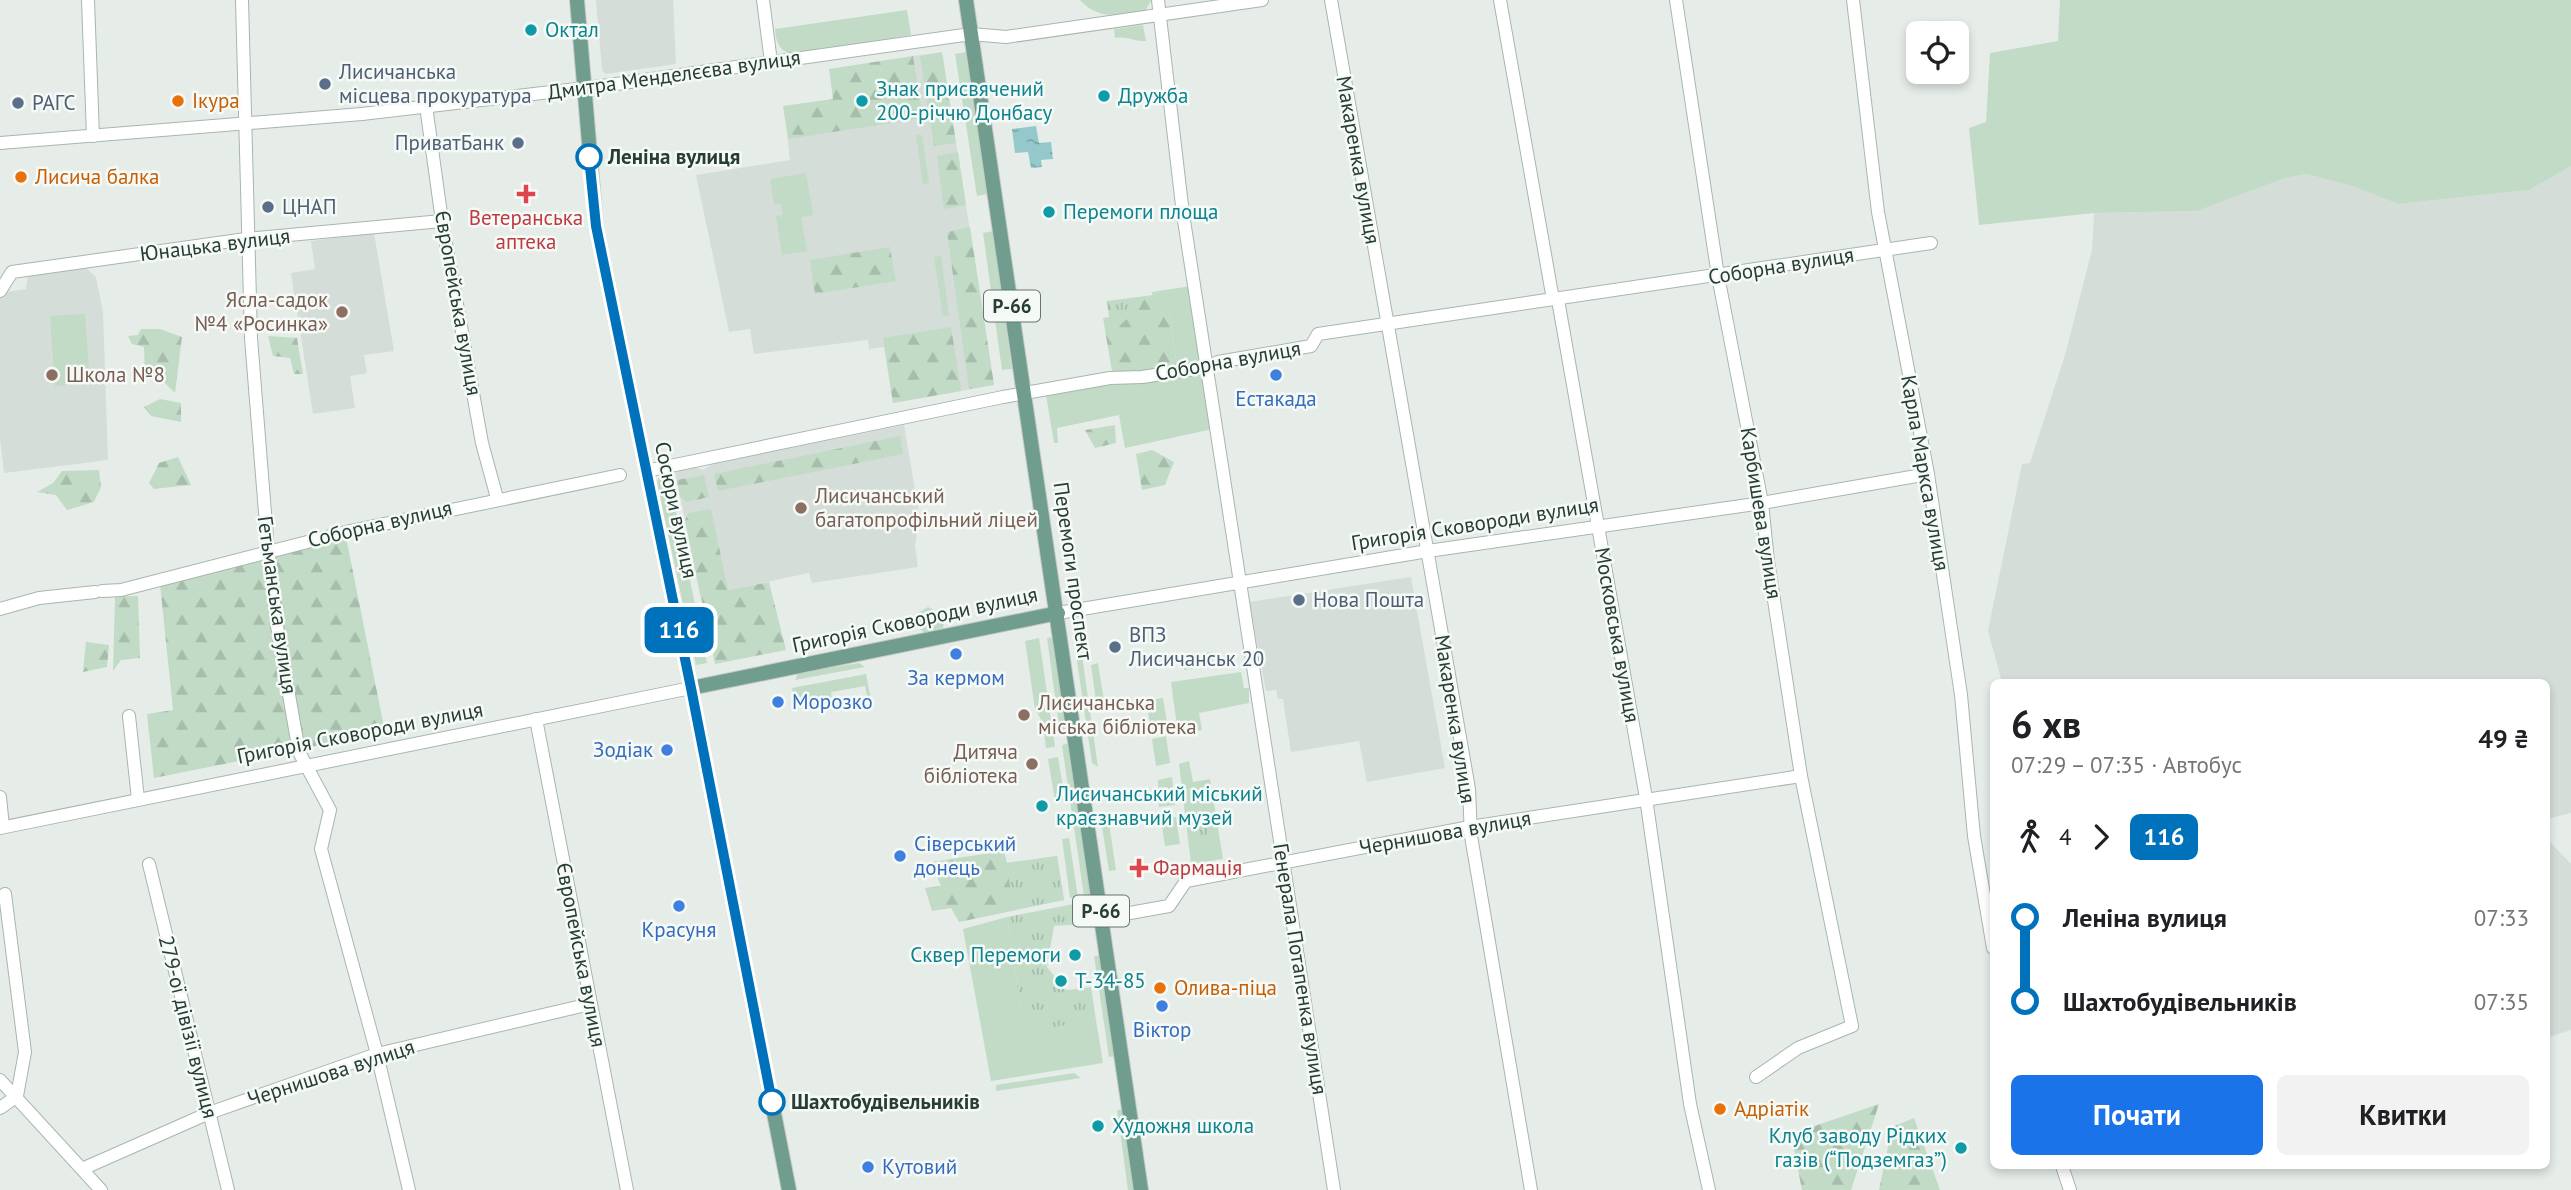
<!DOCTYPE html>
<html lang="uk">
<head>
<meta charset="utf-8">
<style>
	:root { --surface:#fff; --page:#f2f2f2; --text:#202124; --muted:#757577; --accent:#1a73e8 }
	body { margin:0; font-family:"PT Sans",sans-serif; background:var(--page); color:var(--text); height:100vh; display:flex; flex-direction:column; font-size:26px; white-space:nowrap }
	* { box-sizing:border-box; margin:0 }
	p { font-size:23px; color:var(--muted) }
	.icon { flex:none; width:38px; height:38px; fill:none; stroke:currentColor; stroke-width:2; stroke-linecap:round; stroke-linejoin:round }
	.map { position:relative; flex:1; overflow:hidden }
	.panel { position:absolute; left:1990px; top:679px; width:560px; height:490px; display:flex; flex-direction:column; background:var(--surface); border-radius:10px; box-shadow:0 4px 10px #0003 }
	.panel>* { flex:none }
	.badge { padding:0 14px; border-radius:10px; font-size:24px; line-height:46px }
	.tools { position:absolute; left:1906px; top:21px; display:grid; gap:14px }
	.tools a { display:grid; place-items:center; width:63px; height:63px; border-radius:10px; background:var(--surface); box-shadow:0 4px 10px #0003; font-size:35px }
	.map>.badge { position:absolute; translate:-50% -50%; box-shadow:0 0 0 4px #fff }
	.legs { display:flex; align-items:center; gap:10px; height:77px; padding:0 21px; font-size:23px }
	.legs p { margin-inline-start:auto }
	.head { display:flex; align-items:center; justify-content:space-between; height:119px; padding:0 21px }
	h1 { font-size:38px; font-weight:800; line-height:52px }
	.button { display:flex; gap:14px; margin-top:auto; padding:14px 21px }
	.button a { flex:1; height:80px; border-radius:10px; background:var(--accent); color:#fff; font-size:28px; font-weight:800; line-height:80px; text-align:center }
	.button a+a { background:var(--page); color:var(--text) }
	ul { padding:0 21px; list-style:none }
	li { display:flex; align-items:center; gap:24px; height:84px; font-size:26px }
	li i { display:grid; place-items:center; width:10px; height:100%; margin:0 9px; background:currentColor }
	li i::after { content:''; width:18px; height:18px; margin:-9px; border:5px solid; border-radius:50%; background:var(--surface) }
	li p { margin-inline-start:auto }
	li:first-child i { background:linear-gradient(#0000 50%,currentColor 0) }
	li:last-child i { background:linear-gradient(currentColor 50%,#0000 0) }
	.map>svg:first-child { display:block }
	.built { fill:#d4ddd8 }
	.grass { fill:#c1dbc6 }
	.forest { fill:url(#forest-firs) }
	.park { fill:url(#park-tufts) }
	.water { fill:url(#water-ripples) }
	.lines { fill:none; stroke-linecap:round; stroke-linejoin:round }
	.minor-casing { stroke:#a9b5af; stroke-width:14 }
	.major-casing { stroke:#c3c9c6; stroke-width:16 }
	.minor { stroke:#fff; stroke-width:12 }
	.major { stroke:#709d8d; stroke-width:14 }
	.line-1-casing { stroke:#fff; stroke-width:16 }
	.line-1 { stroke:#0072bc; stroke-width:10 }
	.culture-dot { fill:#0f9aa8; stroke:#f6faf7; stroke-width:2.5 }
	.service-dot { fill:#5c6f8a; stroke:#f6faf7; stroke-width:2.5 }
	.food-dot { fill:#e8710a; stroke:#f6faf7; stroke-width:2.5 }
	.stop-1-dot { fill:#fff; stroke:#0072bc; stroke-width:3.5 }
	.health-dot { fill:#e0444e; stroke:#f6faf7; stroke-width:2.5 }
	.education-dot { fill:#8d6e63; stroke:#f6faf7; stroke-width:2.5 }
	.shop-dot { fill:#3f7fe0; stroke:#f6faf7; stroke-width:2.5 }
	.labels { text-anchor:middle; stroke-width:5; stroke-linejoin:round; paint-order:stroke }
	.shield { fill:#f6faf7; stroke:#65766f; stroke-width:2 }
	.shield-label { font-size:19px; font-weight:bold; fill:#273d35 }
	.culture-label { font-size:21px; fill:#0d838f; stroke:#f6faf7; text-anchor:start }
	.service-label { font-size:21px; fill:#4e5e75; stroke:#f6faf7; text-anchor:start }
	.street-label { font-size:21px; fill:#273d35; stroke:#f6faf7 }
	.food-label { font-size:21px; fill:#c56008; stroke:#f6faf7; text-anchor:start }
	.stop-label { font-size:21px; font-weight:bold; fill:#273d35; stroke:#f6faf7; text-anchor:start }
	.health-label { font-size:21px; fill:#be3a42; stroke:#f6faf7 }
	.education-label { font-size:21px; fill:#785e54; stroke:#f6faf7; text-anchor:start }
	.shop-label { font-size:21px; fill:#366cbe; stroke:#f6faf7 }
</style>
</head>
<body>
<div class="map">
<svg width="2571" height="1190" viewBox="0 0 2571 1190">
	<defs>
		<pattern id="forest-firs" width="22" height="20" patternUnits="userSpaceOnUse" patternTransform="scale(1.75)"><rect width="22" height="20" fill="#c1dbc6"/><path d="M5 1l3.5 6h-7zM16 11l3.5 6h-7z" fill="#a6bdab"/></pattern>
		<pattern id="park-tufts" width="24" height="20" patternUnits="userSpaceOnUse" patternTransform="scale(1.75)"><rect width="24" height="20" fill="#c1dbc6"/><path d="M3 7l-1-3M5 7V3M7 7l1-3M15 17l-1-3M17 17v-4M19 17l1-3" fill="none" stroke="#a6bdab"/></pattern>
		<pattern id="water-ripples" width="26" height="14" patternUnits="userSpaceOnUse" patternTransform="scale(1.75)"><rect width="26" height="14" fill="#95c8cb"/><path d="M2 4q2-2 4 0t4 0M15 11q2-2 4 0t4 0" fill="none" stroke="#7aa4a6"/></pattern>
	</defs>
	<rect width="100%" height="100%" fill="#e6ede9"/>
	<!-- built -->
	<g class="built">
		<path d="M596 0H673L676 64 606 74 602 70Z"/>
		<path d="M942 52 994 385 893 403 884 347 869 349 868 340 754 354 750 329 729 332 696 175 790 160 787 133 913 56Z"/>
		<path d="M2571 166V813L2546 819V682H2002L1988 631 2022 464 2030 463 2065 355 2092 250 2094 213 2197 211 2285 178 2307 174 2352 186 2398 204 2529 190Z"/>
		<path d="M374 233 394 351 364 355 367 373 350 376 355 408 313 414 291 273 315 269 311 241Z"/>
		<path d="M85 267 96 277 103 312 108 460 4 473 0 438V293L26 289 28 275Z"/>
		<path d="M904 425 921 525 918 526 915 546 918 567 812 583 809 573 700 596 675 471 695 467 703 470 713 464Z"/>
		<path d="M1411 577 1445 768 1367 782 1359 741 1291 752 1283 699H1278L1276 690 1266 691 1249 602Z"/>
		<path d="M2546 838 2571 864V1030L2546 1038Z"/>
	</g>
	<!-- grass -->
	<g class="grass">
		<path d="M1080 0H1150L1151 1 1145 11C1120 15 1099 21 1080 0Z"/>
		<path d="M2060 0H2571V166L2529 190 2398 204 2352 186 2307 174 2285 178 2197 211 2094 213 1979 225 1969 128 1986 122 1990 53 2058 41Z"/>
		<path d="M907 10 911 35 795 54C779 53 776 42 775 29Z"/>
		<path d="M1143 25 1146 41C1135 42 1127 36 1115 38L1114 29Z"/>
		<path d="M966 52 987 194 977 196 955 54Z"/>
		<path d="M916 135H922L929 183 923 184Z"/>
		<path d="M806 173 813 215 801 217 807 251 782 255 776 216 783 215 781 204 774 205 770 179Z"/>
		<path d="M993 231 1012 369 1002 370 983 233Z"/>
		<path d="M941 256 949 316H943L934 257Z"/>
		<path d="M1191 286 1201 364 1177 366 1169 311 1155 313 1152 292Z"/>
		<path d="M85 314 90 383 55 386 50 316Z"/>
		<path d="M1199 372 1206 377 1213 429 1125 448 1119 415 1057 428 1058 443H1054L1046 395 1111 382Z"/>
		<path d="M668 473 707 663 696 665 657 482 660 475Z"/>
		<path d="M928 607 945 616 943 628 925 633 916 626 918 613Z"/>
		<path d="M1073 634 1079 635 1098 767 1092 763Z"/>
		<path d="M1054 637 1067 732 1060 733 1047 638Z"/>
		<path d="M1039 638 1055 747 1046 748 1043 723 1035 709 1025 641Z"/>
		<path d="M1212 652 1213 665 1184 670 1182 656Z"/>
		<path d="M859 663 865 667 795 680 798 673Z"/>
		<path d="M1098 663 1105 707 1097 708 1091 665Z"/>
		<path d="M1241 672 1244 688H1249V703L1199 713 1202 730 1178 734 1171 682Z"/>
		<path d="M866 674 872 705H869L865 686 831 692 832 701 796 708 792 688Z"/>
		<path d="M1163 698 1167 723 1150 726 1148 712 1152 711 1151 700Z"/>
		<path d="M1166 736 1170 763 1156 766 1152 739Z"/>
		<path d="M1069 743 1090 895 1084 896 1062 745Z"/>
		<path d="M1058 757 1065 800 1055 801 1048 759Z"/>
		<path d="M1189 761 1193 782 1210 779 1223 859 1191 864 1179 764Z"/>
		<path d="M1172 777 1175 805 1159 807 1158 780Z"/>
		<path d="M1176 817 1180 844 1165 846 1161 820Z"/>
		<path d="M1109 823 1116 870 1109 871 1102 827Z"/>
		<path d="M1069 838 1078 897 1070 898 1062 839Z"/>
		<path d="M1007 917 1024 1031 1096 1020 1103 1063 991 1081 963 929Z"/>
		<path d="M1094 956H1100L1116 1056 1109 1057Z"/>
		<path d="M1074 1073 1081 1078 996 1091V1085Z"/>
		<path d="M1124 1109 1136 1190H1128L1117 1110Z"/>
	</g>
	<!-- forest -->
	<g class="forest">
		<path d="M942 52 956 143 934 146 920 56Z"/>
		<path d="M913 56 923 118 788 139 783 106 833 99 829 69Z"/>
		<path d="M958 152 966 205 944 209 937 156Z"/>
		<path d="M970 227 994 385 969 389 947 232Z"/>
		<path d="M890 247 896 281 815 294 810 260Z"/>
		<path d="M1153 295 1155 312 1169 311 1177 366 1126 373 1112 371 1103 318 1109 317 1107 301Z"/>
		<path d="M951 327 961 391 893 403 883 338Z"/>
		<path d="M141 329H160L182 337 175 393 162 380 145 379 144 347 132 344 128 336 138 335Z"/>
		<path d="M268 336 297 338 303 374H294L290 358 273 356Z"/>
		<path d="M160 399 181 403V422L151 416 144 407Z"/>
		<path d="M1115 425 1116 443 1095 448 1085 430Z"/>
		<path d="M900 436 903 454 718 491 714 474Z"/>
		<path d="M1152 450 1174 462 1165 485 1142 490 1136 454Z"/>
		<path d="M178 457 191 485 154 489 149 483 159 463Z"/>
		<path d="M99 470 101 487 94 502 67 510 56 495 37 492 53 483 62 471Z"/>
		<path d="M704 475 709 497 687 502 680 497 677 480Z"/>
		<path d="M711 509 728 590 769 582 786 650 715 664 685 520 689 513Z"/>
		<path d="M346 537 385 732 154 778 147 714 173 710 160 584Z"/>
		<path d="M115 596H138L140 658 121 660 113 671Z"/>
		<path d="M86 642 109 645 107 667 83 672Z"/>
		<path d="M1004 851 1007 863 1057 856 1064 900 959 922 951 908 932 911 925 888 941 886 931 862Z"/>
		<path d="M1879 1104 1851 1190H1802L1791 1134Z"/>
		<path d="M1914 1118 1940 1190H1879L1892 1127Z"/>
	</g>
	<!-- park -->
	<g class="park">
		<path d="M1140 300 1141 306 1116 329 1113 327 1110 304Z"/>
		<path d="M1206 819 1211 856 1192 858 1188 821Z"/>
		<path d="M1057 856 1064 900 1014 909 1006 863Z"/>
		<path d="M1079 903 1082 924 1054 926 1047 967 1056 978 1057 987 1068 990 1091 987 1096 1020 1024 1032 1007 917Z"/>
	</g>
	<!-- water -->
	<path class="water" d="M1036 126 1039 143 1051 142 1053 159 1041 160 1042 167 1031 168 1028 152 1015 153 1012 129Z"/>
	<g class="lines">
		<defs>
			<g id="minor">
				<path d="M88 0 93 136"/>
				<path d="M242 0 251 338 268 550 277 626 299 752 330 810 321 849 377 1054 409 1190"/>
				<path d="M763 0 771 62"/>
				<path d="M1158 0 1183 214 1334 1190"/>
				<path d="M1331 0 1469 789 1471 836 1531 1190"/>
				<path d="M1500 0 1552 294 1558 300 1646 798 1690 1104 1709 1190"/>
				<path d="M1676 0 1718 276 1762 503 1768 561 1801 776 1852 1026 1798 1048 1756 1077"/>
				<path d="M1853 0 1878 212 1928 474 1961 695 1974 836 1993 948"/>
				<path d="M426 106 442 221 482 443 497 498"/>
				<path d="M0 143 362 114 602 86 971 34 1006 37 1262 0"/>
				<path d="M0 291 12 272 246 239 442 221"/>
				<path d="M646 471 1003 397 1110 378 1142 377 1207 367 1218 362 1311 346 1318 334 1931 243"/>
				<path d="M102 591 121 590 350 531 620 475"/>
				<path d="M0 609 39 598 95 592"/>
				<path d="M1058 613 1428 551 1762 503 1928 474"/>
				<path d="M129 716 138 799"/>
				<path d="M536 719 627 1190"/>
				<path d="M0 797 3 827"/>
				<path d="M0 828 691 688"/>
				<path d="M149 864 228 1190"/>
				<path d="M1102 918 1169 906 1186 881 1470 827 1801 776"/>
				<path d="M0 1080 101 1190"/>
				<path d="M0 1108 17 1096 25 1052 5 894"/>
				<path d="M2062 1166 2070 1190"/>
				<path d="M82 1169 209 1113 377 1054 590 1004"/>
			</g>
			<g id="major">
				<path d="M577 0 596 226 691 688 789 1190"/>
				<path d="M966 0 1141 1190"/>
				<path d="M691 688 1058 613"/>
			</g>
		</defs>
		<!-- minor casing -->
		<use href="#minor" class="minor-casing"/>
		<!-- major casing -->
		<use href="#major" class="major-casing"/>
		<!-- minor -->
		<use href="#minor" class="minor"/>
		<!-- major -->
		<use href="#major" class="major"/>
	</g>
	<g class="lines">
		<defs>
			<path id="line-1" d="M589 157 596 226 691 688 772 1102"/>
		</defs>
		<!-- line-1 casing -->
		<use href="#line-1" class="line-1-casing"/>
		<!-- line-1 -->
		<use href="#line-1" class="line-1"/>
	</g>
	<!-- markers -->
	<g class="culture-dot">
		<circle cx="531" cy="30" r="7"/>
		<circle cx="1104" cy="96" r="7"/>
		<circle cx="862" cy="101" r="7"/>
		<circle cx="1049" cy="212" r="7"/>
		<circle cx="1042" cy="806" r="7"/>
		<circle cx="1075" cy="955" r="7"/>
		<circle cx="1061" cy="981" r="7"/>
		<circle cx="1098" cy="1126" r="7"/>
		<circle cx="1961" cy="1148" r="7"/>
	</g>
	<g class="service-dot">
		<circle cx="325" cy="84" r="7"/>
		<circle cx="18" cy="103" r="7"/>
		<circle cx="518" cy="143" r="7"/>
		<circle cx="268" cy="207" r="7"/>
		<circle cx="1299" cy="600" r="7"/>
		<circle cx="1115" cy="647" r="7"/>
	</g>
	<g class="food-dot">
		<circle cx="178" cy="101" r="7"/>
		<circle cx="21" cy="177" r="7"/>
		<circle cx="1160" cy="988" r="7"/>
		<circle cx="1720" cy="1109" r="7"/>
	</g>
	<g class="stop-1-dot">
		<circle cx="589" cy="157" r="12"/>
		<circle cx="772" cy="1102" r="12"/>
	</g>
	<g class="health-dot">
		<path d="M522.5 183.5h7v7h7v7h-7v7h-7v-7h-7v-7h7z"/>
		<path d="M1135.5 857.5h7v7h7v7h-7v7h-7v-7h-7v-7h7z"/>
	</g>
	<g class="education-dot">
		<circle cx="342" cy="312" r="7"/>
		<circle cx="52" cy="375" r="7"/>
		<circle cx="801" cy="508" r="7"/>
		<circle cx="1024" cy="715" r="7"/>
		<circle cx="1032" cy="764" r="7"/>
	</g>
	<g class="shop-dot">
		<circle cx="1276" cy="375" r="7"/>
		<circle cx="956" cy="654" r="7"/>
		<circle cx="778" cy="702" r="7"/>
		<circle cx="667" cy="750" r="7"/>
		<circle cx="900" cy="856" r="7"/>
		<circle cx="679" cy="906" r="7"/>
		<circle cx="1162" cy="1006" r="7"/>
		<circle cx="868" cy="1167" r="7"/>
	</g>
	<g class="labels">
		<!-- shield labels -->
		<g class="shield">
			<rect x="984" y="290.5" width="56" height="31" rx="5"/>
			<rect x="1073" y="895.5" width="56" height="31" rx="5"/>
		</g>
		<g class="shield-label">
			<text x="1012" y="313">Р-66</text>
			<text x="1101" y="918">Р-66</text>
		</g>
		<!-- culture labels -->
		<g class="culture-label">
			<text x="545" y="37">Октал</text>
			<text x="876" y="96">Знак присвячений<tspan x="876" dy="24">200-річчю Донбасу</tspan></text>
			<text x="1118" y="103">Дружба</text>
			<text x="1063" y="219">Перемоги площа</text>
			<text x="1056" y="801">Лисичанський міський<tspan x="1056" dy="24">краєзнавчий музей</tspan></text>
			<text x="1061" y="962" text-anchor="end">Сквер Перемоги</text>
			<text x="1075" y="988">Т-34-85</text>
			<text x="1112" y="1133">Художня школа</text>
			<text x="1947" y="1143" text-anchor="end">Клуб заводу Рідких<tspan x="1947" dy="24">газів (“Подземгаз”)</tspan></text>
		</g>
		<!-- service labels -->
		<g class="service-label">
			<text x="339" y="79">Лисичанська<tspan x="339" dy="24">місцева прокуратура</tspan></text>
			<text x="32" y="110">РАГС</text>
			<text x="504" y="150" text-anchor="end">ПриватБанк</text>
			<text x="282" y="214">ЦНАП</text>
			<text x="1313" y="607">Нова Пошта</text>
			<text x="1129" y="642">ВПЗ<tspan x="1129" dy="24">Лисичанськ 20</tspan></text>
		</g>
		<!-- street labels -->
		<g class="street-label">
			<text transform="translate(674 75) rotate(-8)" y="7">Дмитра Менделєєва вулиця</text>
			<text transform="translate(1358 160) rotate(80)" y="7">Макаренка вулиця</text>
			<text transform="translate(215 245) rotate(-7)" y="7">Юнацька вулиця</text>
			<text transform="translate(1781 266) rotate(-9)" y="7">Соборна вулиця</text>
			<text transform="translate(458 303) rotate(80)" y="7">Європейська вулиця</text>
			<text transform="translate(1228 361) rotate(-10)" y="7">Соборна вулиця</text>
			<text transform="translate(1925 473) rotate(80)" y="7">Карла Маркса вулиця</text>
			<text transform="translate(676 510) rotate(78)" y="7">Сосюри вулиця</text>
			<text transform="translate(1761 513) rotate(81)" y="7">Карбишева вулиця</text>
			<text transform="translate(380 524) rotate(-13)" y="7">Соборна вулиця</text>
			<text transform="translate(1475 524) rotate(-9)" y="7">Григорія Сковороди вулиця</text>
			<text transform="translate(1073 571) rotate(82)" y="7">Перемоги проспект</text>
			<text transform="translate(277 605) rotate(82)" y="7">Гетьманська вулиця</text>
			<text transform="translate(915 620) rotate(-12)" y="7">Григорія Сковороди вулиця</text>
			<text transform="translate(1617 635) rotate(80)" y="7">Московська вулиця</text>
			<text transform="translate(1455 719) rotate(81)" y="7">Макаренка вулиця</text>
			<text transform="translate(360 733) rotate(-11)" y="7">Григорія Сковороди вулиця</text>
			<text transform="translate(1445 833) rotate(-10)" y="7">Чернишова вулиця</text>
			<text transform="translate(581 955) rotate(79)" y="7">Європейська вулиця</text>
			<text transform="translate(1300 969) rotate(81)" y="7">Генерала Потапенка вулиця</text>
			<text transform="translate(188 1027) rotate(76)" y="7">279-ої дівізії вулиця</text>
			<text transform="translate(331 1073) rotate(-18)" y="7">Чернишова вулиця</text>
		</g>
		<!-- food labels -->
		<g class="food-label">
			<text x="192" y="108">Ікура</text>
			<text x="35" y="184">Лисича балка</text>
			<text x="1174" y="995">Олива-піца</text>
			<text x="1734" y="1116">Адріатік</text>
		</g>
		<!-- stop labels -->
		<g class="stop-label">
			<text x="608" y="164">Леніна вулиця</text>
			<text x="791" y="1109">Шахтобудівельників</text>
		</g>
		<!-- health labels -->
		<g class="health-label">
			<text x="526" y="225">Ветеранська<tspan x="526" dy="24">аптека</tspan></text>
			<text x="1153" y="875" text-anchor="start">Фармація</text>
		</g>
		<!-- education labels -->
		<g class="education-label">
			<text x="328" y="307" text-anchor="end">Ясла-садок<tspan x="328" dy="24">№4 «Росинка»</tspan></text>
			<text x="66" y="382">Школа №8</text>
			<text x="815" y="503">Лисичанський<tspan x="815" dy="24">багатопрофільний ліцей</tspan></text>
			<text x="1038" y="710">Лисичанська<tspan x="1038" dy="24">мiська бiблiотека</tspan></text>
			<text x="1018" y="759" text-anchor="end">Дитяча<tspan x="1018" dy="24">бiблiотека</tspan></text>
		</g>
		<!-- shop labels -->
		<g class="shop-label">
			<text x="1276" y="406">Естакада</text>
			<text x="956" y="685">За кермом</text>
			<text x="792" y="709" text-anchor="start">Морозко</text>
			<text x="653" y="757" text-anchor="end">Зодіак</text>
			<text x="914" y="851" text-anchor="start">Сіверський<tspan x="914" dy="24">донець</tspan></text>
			<text x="679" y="937">Красуня</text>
			<text x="1162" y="1037">Віктор</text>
			<text x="882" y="1174" text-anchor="start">Кутовий</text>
		</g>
	</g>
</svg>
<div class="tools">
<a><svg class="icon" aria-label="locate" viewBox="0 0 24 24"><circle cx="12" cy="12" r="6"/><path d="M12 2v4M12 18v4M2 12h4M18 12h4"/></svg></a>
</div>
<b class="badge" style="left:679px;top:630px;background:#0072bc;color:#fff">116</b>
<section class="panel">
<div class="head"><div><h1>6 хв</h1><p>07:29 – 07:35 · Автобус</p></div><b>49 ₴</b></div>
<div class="legs"><svg class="icon" aria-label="walk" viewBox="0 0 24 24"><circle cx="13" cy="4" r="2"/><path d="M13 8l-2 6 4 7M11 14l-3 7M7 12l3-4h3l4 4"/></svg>4<svg class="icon" aria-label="forward" viewBox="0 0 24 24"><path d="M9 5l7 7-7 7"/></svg><b class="badge" style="background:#0072bc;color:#fff">116</b></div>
<ul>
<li><i style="color:#0072bc"></i><b>Леніна вулиця</b><p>07:33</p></li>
<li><i style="color:#0072bc"></i><b>Шахтобудівельників</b><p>07:35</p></li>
</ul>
<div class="button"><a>Почати</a><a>Квитки</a></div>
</section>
</div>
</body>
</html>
